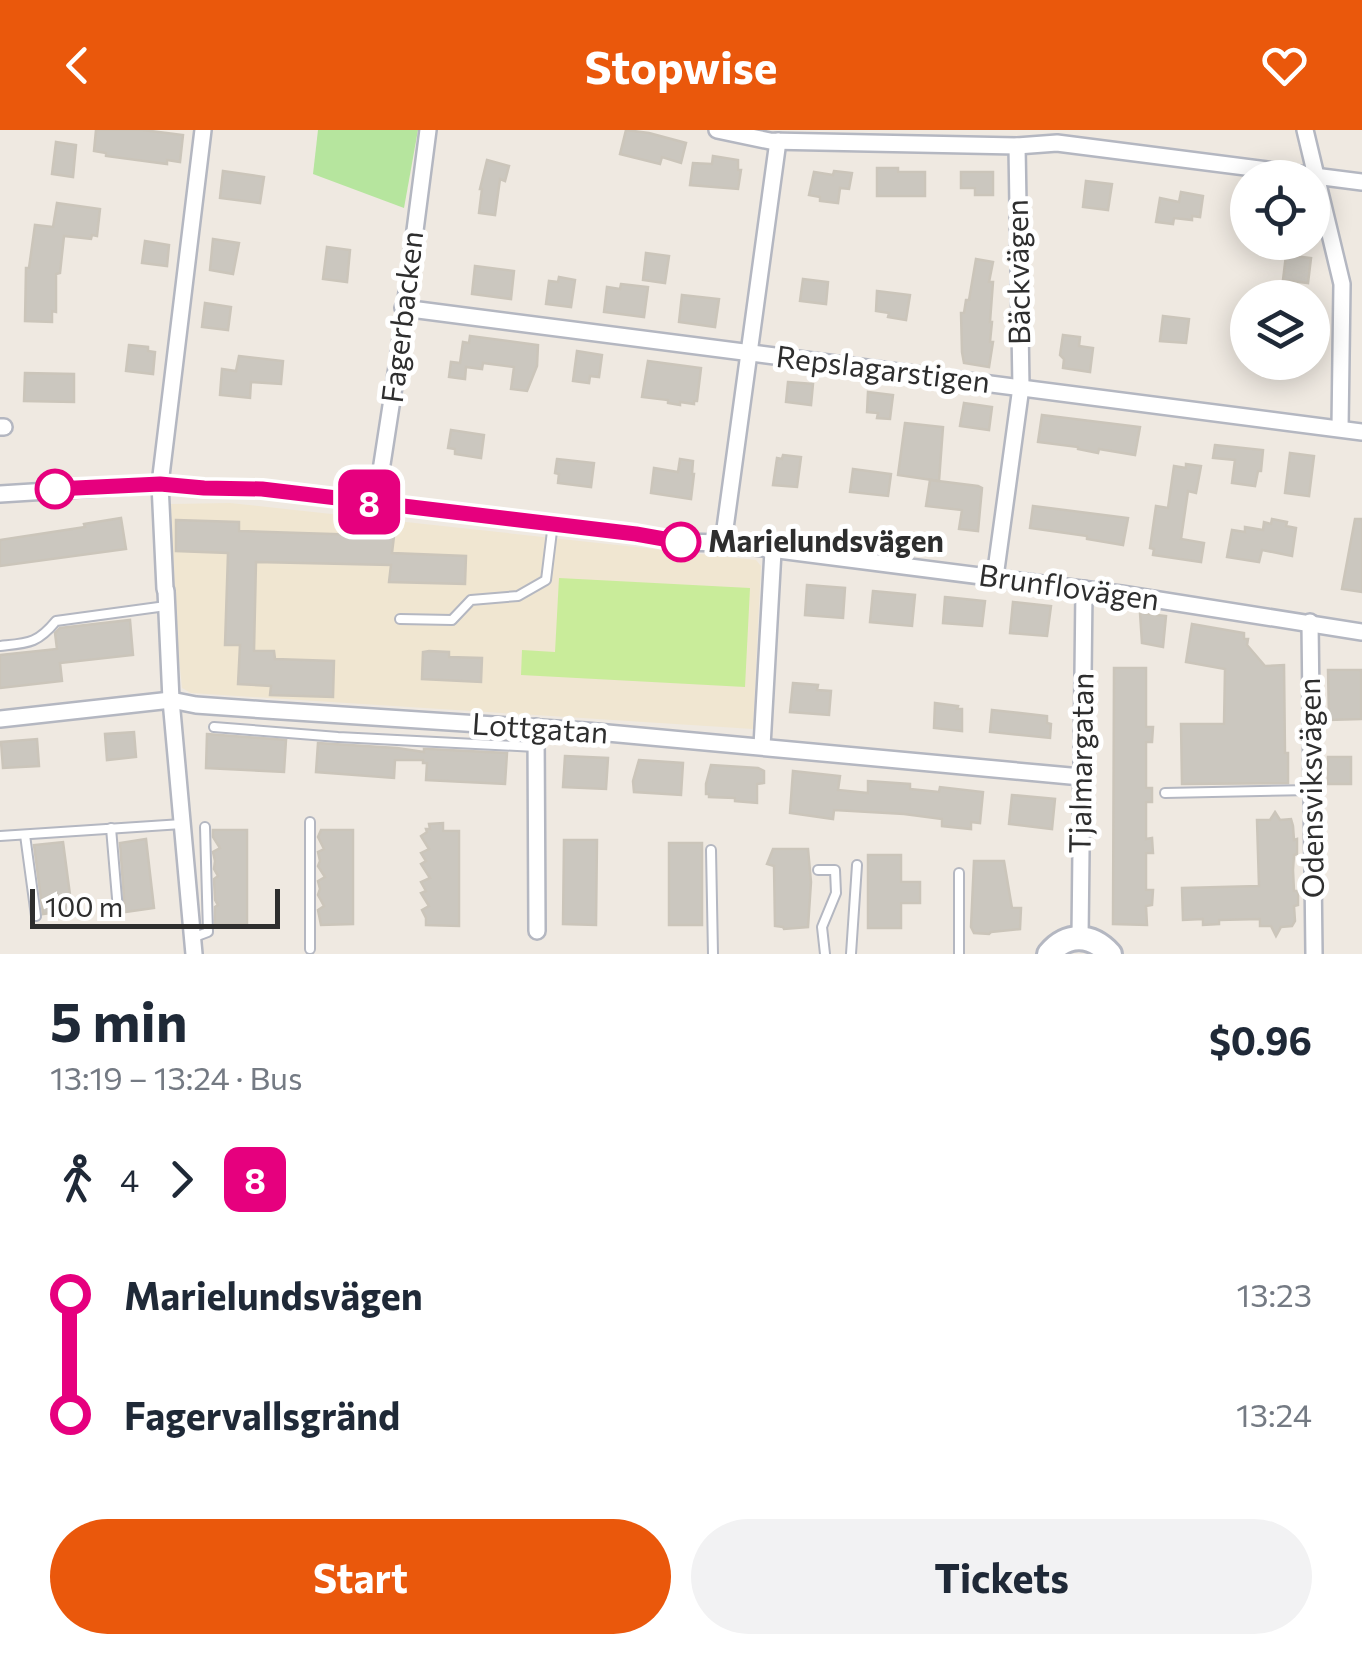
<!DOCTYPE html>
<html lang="en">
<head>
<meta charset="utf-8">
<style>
	:root { --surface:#fff; --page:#f2f2f3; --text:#1f2937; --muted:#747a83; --accent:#ea580c }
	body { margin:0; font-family:Commissioner,sans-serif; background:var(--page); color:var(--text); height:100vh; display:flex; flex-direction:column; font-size:38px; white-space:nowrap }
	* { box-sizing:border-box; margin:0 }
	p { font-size:32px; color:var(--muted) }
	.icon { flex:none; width:55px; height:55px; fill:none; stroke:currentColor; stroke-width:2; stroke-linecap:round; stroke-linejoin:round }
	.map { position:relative; height:824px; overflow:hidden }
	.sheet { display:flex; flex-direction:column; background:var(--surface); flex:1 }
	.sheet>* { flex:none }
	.badge { padding:0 20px; border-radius:15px; font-size:35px; line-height:65px }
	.tools { position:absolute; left:1230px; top:30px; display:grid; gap:20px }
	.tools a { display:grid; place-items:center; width:100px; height:100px; border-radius:50%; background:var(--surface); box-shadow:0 5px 25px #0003; font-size:50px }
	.scale { position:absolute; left:30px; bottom:25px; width:250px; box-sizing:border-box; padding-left:10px; border:5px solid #2e2e2e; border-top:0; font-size:28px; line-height:35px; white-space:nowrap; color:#2e2e2e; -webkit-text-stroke:8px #fff; paint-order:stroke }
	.map>.badge { position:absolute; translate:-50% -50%; box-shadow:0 0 0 5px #fff }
	.legs { display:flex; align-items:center; gap:15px; height:110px; padding:0 50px; font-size:32px }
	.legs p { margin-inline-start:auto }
	.overview { display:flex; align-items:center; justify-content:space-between; height:170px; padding:0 50px }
	h1 { font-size:55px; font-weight:700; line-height:75px }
	.primary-button { display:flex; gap:20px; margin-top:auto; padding:20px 50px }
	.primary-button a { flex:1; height:115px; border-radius:60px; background:var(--accent); color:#fff; font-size:40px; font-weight:700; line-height:115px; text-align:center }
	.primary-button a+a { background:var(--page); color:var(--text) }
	ul { padding:0 50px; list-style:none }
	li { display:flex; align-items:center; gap:35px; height:120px; font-size:38px }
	li i { display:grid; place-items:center; width:15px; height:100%; margin:0 12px; background:currentColor }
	li i::after { content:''; width:25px; height:25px; margin:-12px; border:8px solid; border-radius:50%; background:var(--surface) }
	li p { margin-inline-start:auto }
	li:first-child i { background:linear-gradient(#0000 50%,currentColor 0) }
	li:last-child i { background:linear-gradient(currentColor 50%,#0000 0) }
	header { display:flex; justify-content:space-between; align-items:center; height:130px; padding:0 50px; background:var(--accent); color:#fff; font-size:45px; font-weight:700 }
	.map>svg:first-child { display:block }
	.education { fill:#f0e6d1 }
	.green { fill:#b6e59e }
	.pitch { fill:#c9ec9a }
	.building { fill:#cbc7bf; stroke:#cbc5ba; stroke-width:2.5 }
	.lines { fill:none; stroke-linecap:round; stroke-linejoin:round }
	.service-casing { stroke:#b4b7c1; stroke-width:12 }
	.minor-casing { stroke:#b4b7c1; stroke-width:20 }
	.secondary-casing { stroke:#b4b7c1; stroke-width:28 }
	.service { stroke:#fff; stroke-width:8 }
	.minor { stroke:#fff; stroke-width:15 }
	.secondary { stroke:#fff; stroke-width:22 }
	.line-1-casing { stroke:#fff; stroke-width:22 }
	.line-1 { stroke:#e6007e; stroke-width:15 }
	.stop-1-dot { fill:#fff; stroke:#e6007e; stroke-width:5 }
	.labels { text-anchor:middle; stroke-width:10; stroke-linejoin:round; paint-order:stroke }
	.street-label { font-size:30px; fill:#2e2e2e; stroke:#fff }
	.stop-label { font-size:30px; font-weight:bold; fill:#2e2e2e; stroke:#fff; text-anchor:start }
</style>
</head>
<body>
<header><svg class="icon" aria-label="back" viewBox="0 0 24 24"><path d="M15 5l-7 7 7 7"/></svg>Stopwise<svg class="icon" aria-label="heart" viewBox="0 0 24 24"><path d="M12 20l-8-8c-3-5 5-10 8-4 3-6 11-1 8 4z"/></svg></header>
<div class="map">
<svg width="1362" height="824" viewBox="0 0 1362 824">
	<rect width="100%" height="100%" fill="#efe9e1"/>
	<!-- education -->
	<path class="education" d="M230 373 756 430 761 436 753 599 191 563 182 558 172 458 171 374Z"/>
	<!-- green -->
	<path class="green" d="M318 0H418L404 78 313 44Z"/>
	<!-- pitch -->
	<path class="pitch" d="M559 448 750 458 745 557 521 545 522 520 555 522Z"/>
	<!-- building -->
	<g class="building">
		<path d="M96 0H143L183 5 180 32 167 30V34L106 26V23L94 21Z"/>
		<path d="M626 0 649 3 686 13 681 33 662 27 660 34 620 24Z"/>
		<path d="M56 12 76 15 73 47 52 44Z"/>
		<path d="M713 26 738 30V40H741L738 59 690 55 693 33 712 34Z"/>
		<path d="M487 30 509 36 505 51 500 49 495 85 479 83 482 59H480Z"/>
		<path d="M877 38H898V42H925V66H877Z"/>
		<path d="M223 41 264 47 260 73 220 68Z"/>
		<path d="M834 41 852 43 849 59 840 58 838 73 820 71V67L809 65 814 42 833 45Z"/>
		<path d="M961 42H993V65H975V58H961Z"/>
		<path d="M1086 51 1112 54 1108 80 1083 77Z"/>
		<path d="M1181 62 1203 66 1200 87 1192 86V90L1174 88 1173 94 1156 92 1160 68 1179 72Z"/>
		<path d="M57 73 100 79 97 106 92 105 91 109 64 106 60 143 56 144V182L52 181V192L25 191 26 138H29L35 95 53 97Z"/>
		<path d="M213 109 239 113 233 144 210 140Z"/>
		<path d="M145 111 169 115 167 136 142 133Z"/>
		<path d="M327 117 350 120 347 152 323 149Z"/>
		<path d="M646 123 669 126 665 153 643 150Z"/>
		<path d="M1286 125 1311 128 1308 153 1283 150Z"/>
		<path d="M976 129 993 132 989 152H993L990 192H992L990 212H993L989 237 964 233 962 222 961 183H964L966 170H969Z"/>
		<path d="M475 136 514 141 511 169 472 164Z"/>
		<path d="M559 147 575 150 571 177 546 174 549 151 558 152Z"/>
		<path d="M803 149 828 152 826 174 800 171Z"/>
		<path d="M621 154 648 157 644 187 604 182 607 157 620 159Z"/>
		<path d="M877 161 910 165 906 190 888 187 889 183 876 181Z"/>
		<path d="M682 165 719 169 715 197 679 192Z"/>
		<path d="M205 173 231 177 228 200 202 197Z"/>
		<path d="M1163 186 1189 189 1186 213 1160 211Z"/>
		<path d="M1063 205 1080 207 1079 216 1093 218 1090 242 1063 238 1064 229 1060 225Z"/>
		<path d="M470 206 538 215 537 236 527 261 511 259 514 237 483 233 482 239 466 237 465 249 449 247 451 232 460 233 463 212 469 213Z"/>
		<path d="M129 215 148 217V221L155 222 153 244 126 241Z"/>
		<path d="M577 221 602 225 599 247 590 246 589 253 573 251Z"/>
		<path d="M239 226 283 231 281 254 251 252 250 268 220 265 222 239 236 241Z"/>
		<path d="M648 231 701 238 697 271H694V274L680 272V275L668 273V270L642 267Z"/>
		<path d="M25 243 74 244V272L24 271Z"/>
		<path d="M788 252 813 254 811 275 786 272Z"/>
		<path d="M868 262 893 265 890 289 877 288 878 283 867 282Z"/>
		<path d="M964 273 992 277 989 300 960 296Z"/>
		<path d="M1042 285 1140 297 1135 325 1099 319 1098 323 1078 319V317L1038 312Z"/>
		<path d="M905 293 943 297 939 351 898 345Z"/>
		<path d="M451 300 484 305 481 328 455 324V319L448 318Z"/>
		<path d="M1215 315 1263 320 1261 341H1258L1255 356 1232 353 1235 330 1213 328Z"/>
		<path d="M1290 323 1314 326 1309 366 1285 363Z"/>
		<path d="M783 325 801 327 797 357 773 355 777 328 782 329Z"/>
		<path d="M557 329 594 333 591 357 558 353 559 344 555 343Z"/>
		<path d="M680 329 693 331 692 344H694L691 369 651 363 654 338 678 342Z"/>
		<path d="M1186 334 1201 336 1196 363 1188 361 1181 409 1204 413 1201 432 1153 425 1154 419 1150 418 1156 376 1168 378 1174 336 1186 338Z"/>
		<path d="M853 339 891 344 888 366 850 362Z"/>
		<path d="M930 350 978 356 982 358 978 401 959 399 962 380 926 376Z"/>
		<path d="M1033 376 1128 388 1123 415 1087 409V406L1030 398Z"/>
		<path d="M121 388 126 419 0 436V410L85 397 84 394Z"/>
		<path d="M1272 389 1287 392 1286 396 1296 398 1292 426 1262 420 1259 432 1227 427 1232 400 1245 402V397L1263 400 1264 392 1271 394Z"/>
		<path d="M1355 389H1362V462L1342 459Z"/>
		<path d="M176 390 239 392V401L394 406 392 423 466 426 465 454 389 452 391 435 256 432 254 521H274L275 529 334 531 333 567 270 565 271 556 238 554 240 515H225L228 423 176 421Z"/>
		<path d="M807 455 845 458 843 488 805 485Z"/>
		<path d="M873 461 915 465 912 496 870 492Z"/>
		<path d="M945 467 985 471 982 496 943 493Z"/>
		<path d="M1013 472 1051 476 1047 506 1010 503Z"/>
		<path d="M1140 483 1166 486 1163 517 1142 513Z"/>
		<path d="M130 490 133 525 60 533 62 551 0 558V525L57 519 55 503 60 498Z"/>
		<path d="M1192 494 1244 503V509H1248L1247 515 1265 536 1284 535 1285 623H1288V653L1182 654 1181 594H1224L1225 539 1186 532Z"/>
		<path d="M429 521 449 522V527L482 528 481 552 422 549 423 522Z"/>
		<path d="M1114 538H1146V597H1153L1152 612H1146V658H1152V672H1146V709L1152 708 1153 723H1146V760H1153L1152 775 1146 776 1147 795 1113 794Z"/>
		<path d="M1328 540H1361V589L1329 590Z"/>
		<path d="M793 553 818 555 817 560 831 561 829 585 790 582Z"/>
		<path d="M935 573 958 576 957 579H962V601L934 598Z"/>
		<path d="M992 580 1047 586V593L1051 594 1050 608 990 602Z"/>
		<path d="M134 602 136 627 107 630 105 604Z"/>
		<path d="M207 604 286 610 284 642 206 638Z"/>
		<path d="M37 609 39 636 3 638 1 612Z"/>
		<path d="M318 613 397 618 424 622V619H428L507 623 505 654 426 650 427 633H423V630H395L394 648 316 642Z"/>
		<path d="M565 626 608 628 606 659 563 657Z"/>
		<rect x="1328" y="627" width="23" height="27"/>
		<path d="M639 630 683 633 681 665 634 662 633 651Z"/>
		<path d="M711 635 758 638 764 641V653L757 654V673L735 671V668L709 667V664H706V654Z"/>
		<path d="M793 641 840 646 838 660 868 663V651L910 654V659L939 662 940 657 983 662 980 693 971 692V699L942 696V689L904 684 834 680 833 689 790 683Z"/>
		<path d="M1012 665 1055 669 1052 699 1009 694Z"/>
		<path d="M1275 682 1280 690 1291 689 1293 696 1294 710 1297 709V724L1294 725 1293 740 1294 761H1298V775L1294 776 1295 791 1292 796 1281 797 1276 806 1271 796H1260V789L1219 790V794L1203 795V789L1183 790 1182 758 1259 756 1257 690H1270Z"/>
		<path d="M443 693V701H459V796L426 795V788L422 780 429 776 421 763 426 761 421 752 430 748 421 734 426 731 421 723 429 719 421 706 427 702 426 699H430L429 694Z"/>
		<path d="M213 700H247V794L215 795V777L218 775 215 770 214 749 218 746 214 739 215 731 213 722 220 718 213 707Z"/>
		<path d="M321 700H353V794L321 795 318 780 324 776 318 765 320 759 318 751 325 747 318 736 320 731 318 722 324 719 318 707Z"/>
		<path d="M146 709 154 778 125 782 120 713Z"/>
		<path d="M564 710H597L596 795 563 794Z"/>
		<path d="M63 712 72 780 43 784 34 715Z"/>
		<rect x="669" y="713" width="33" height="82"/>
		<path d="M773 719H808L811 752 808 797 784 799 783 797 775 796 774 736 767 734Z"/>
		<path d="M868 725H901V752H920V773H901V798H868Z"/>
		<path d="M974 731H1004L1012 778H1021L1020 799 991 802 989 804 974 803 971 797Z"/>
	</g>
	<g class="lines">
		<defs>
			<g id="service">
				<path d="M400 489 452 490 471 470 518 466 546 450 553 393"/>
				<path d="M0 516C28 513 37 514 56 491L166 476"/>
				<path d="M214 597 338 607 536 617"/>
				<path d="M1165 663 1312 660"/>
				<path d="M111 698 118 780"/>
				<path d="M25 705 36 786"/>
				<path d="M0 706 182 694"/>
				<path d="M711 720 713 824"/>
				<path d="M818 740H835L836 763 822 797 825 824"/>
				<path d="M192 808 208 802 205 697"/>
				<path d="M310 819V692"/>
				<path d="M851 824 857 735"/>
				<path d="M959 824V743"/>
			</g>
			<g id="minor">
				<path d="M717 0 770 11 1017 16 1057 13 1362 52"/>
				<path d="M1305 0 1342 154 1340 298"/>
				<path d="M403 178 1362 302"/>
				<path d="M0 297H4"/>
				<path d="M0 364 160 354 204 358 262 359 636 404 681 412 723 413 1121 464 1362 502"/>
				<path d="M376 373 399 224 428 0"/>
				<path d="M723 413 778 11"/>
				<path d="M995 447 1021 257 1017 16"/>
				<path d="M165 459 160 354 203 0"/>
				<path d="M166 461 171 570 194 824"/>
				<path d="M1310 492 1314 824"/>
				<path d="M0 589 171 570 196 575 266 580 586 601 1081 647"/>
				<path d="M536 597 537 801"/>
				<path d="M762 616 773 421"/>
				<path d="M1080 808 1084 459"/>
			</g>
			<path id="secondary" d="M1049 824C1067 802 1092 804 1110 824"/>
		</defs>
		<!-- service casing -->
		<use href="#service" class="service-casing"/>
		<!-- minor casing -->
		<use href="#minor" class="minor-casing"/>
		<!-- secondary casing -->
		<use href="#secondary" class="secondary-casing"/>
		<!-- service -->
		<use href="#service" class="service"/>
		<!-- minor -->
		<use href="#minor" class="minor"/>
		<!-- secondary -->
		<use href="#secondary" class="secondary"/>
	</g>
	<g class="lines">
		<defs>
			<path id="line-1" d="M55 359 160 354 204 358 262 359 636 404 681 412"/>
		</defs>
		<!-- line-1 casing -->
		<use href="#line-1" class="line-1-casing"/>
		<!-- line-1 -->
		<use href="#line-1" class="line-1"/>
	</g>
	<!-- markers -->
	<g class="stop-1-dot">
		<circle cx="55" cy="359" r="18"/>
		<circle cx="681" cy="412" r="18"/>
	</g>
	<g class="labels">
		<!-- street labels -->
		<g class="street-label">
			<text transform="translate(1019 142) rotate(-91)" y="10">Bäckvägen</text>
			<text transform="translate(403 187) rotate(-83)" y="10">Fagerbacken</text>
			<text transform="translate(883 240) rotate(7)" y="10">Repslagarstigen</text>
			<text transform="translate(1069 458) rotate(8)" y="10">Brunflovägen</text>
			<text transform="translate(540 599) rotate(4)" y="10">Lottgatan</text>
			<text transform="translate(1082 633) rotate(-89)" y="10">Tjalmargatan</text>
			<text transform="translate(1312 658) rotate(-91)" y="10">Odensviksvägen</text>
		</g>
		<!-- stop labels -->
		<g class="stop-label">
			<text x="708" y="422">Marielundsvägen</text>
		</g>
	</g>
</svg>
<div class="tools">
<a><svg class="icon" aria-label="locate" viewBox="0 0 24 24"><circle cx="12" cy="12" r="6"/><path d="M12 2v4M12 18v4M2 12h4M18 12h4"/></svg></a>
<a><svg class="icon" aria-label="layers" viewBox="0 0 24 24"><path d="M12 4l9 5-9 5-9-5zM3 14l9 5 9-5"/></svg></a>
</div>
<div class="scale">100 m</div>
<b class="badge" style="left:369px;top:372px;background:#e6007e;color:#fff">8</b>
</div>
<section class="sheet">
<div class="overview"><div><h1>5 min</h1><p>13:19 – 13:24 · Bus</p></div><b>$0.96</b></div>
<div class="legs"><svg class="icon" aria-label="walk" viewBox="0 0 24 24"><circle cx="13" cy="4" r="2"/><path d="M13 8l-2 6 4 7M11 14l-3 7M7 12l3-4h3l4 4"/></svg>4<svg class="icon" aria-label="forward" viewBox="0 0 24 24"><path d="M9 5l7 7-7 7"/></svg><b class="badge" style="background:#e6007e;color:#fff">8</b></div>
<ul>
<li><i style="color:#e6007e"></i><b>Marielundsvägen</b><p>13:23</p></li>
<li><i style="color:#e6007e"></i><b>Fagervallsgränd</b><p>13:24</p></li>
</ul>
<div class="primary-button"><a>Start</a><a>Tickets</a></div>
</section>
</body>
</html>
